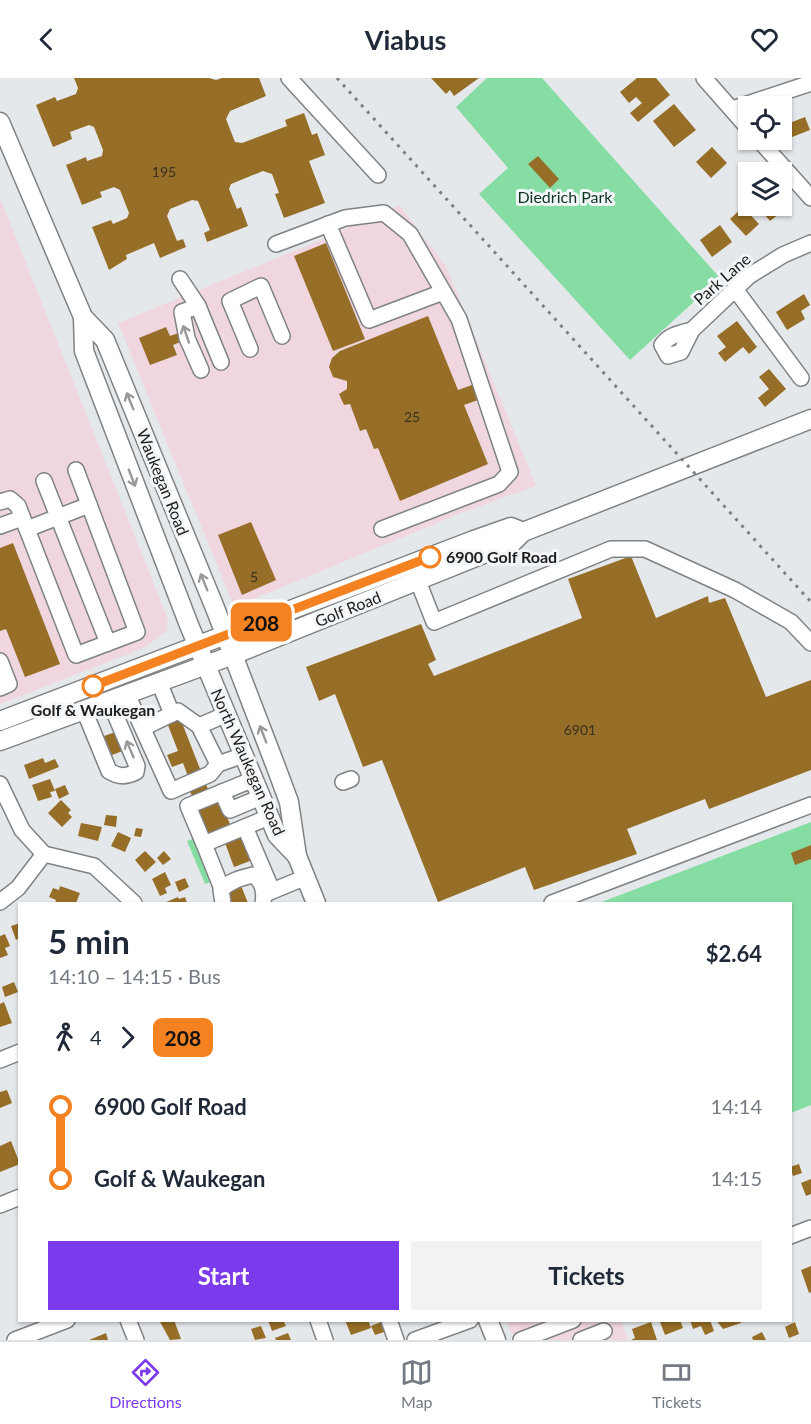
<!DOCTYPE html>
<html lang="en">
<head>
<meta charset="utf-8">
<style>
	:root { --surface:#fff; --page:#f2f2f3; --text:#1f2937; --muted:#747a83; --line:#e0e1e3; --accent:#7c3aed }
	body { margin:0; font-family:Lato,sans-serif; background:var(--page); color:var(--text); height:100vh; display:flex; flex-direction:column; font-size:22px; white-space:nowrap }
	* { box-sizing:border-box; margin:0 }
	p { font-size:20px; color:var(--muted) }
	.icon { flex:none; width:33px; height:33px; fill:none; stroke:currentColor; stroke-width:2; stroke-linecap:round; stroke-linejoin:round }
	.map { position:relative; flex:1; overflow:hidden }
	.drawer { position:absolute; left:18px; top:824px; width:774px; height:420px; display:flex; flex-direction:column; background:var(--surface); border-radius:0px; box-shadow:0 2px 4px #0004 }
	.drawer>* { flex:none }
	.badge { padding:0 12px; border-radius:9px; font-size:21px; line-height:39px }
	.fabs { position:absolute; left:738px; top:18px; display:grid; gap:12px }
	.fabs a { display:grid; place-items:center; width:54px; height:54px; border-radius:0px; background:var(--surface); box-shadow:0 2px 4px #0004; font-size:30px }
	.map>.badge { position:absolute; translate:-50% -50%; box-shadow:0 0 0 3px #fff }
	.legs { display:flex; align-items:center; gap:9px; height:66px; padding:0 30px; font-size:20px }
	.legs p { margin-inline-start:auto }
	.summary { display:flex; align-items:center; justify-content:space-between; height:102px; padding:0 30px }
	h1 { font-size:33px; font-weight:700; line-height:45px }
	.action { display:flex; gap:12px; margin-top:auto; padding:12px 30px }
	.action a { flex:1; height:69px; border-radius:0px; background:var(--accent); color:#fff; font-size:24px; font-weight:700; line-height:69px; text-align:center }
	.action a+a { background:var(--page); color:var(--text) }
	ul { padding:0 30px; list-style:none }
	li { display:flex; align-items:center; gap:21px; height:72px; font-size:22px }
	li i { display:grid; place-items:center; width:9px; height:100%; margin:0 8px; background:currentColor }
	li i::after { content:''; width:15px; height:15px; margin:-8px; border:4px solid; border-radius:50%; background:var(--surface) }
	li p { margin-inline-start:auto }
	li:first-child i { background:linear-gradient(#0000 50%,currentColor 0) }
	li:last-child i { background:linear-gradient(currentColor 50%,#0000 0) }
	header { display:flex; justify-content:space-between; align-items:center; height:78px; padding:0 30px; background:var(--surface); font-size:27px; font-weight:700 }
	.dock { display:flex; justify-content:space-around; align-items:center; height:84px; border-top:2px solid var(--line); background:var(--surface); font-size:16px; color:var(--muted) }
	.dock a { display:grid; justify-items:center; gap:3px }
	.dock .on { color:var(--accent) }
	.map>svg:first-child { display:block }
	.commercial { fill:#f0d6df }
	.green { fill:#86dda4 }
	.building { fill:#966e27 }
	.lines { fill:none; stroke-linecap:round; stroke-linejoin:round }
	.minor-casing { stroke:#7f8284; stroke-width:18 }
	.major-casing { stroke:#7f8284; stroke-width:21 }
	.minor { stroke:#fff; stroke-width:15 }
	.major { stroke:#fff; stroke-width:18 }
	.rail { stroke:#7e7f81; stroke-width:3; stroke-dasharray:3 6; stroke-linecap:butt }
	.oneway { stroke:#99999a }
	.line-1-casing { stroke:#fff; stroke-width:14 }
	.line-1 { stroke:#f58220; stroke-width:9 }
	.stop-1-dot { fill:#fff; stroke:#f58220; stroke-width:3 }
	.labels { text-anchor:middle; stroke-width:6; stroke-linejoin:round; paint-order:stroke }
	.number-label { font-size:14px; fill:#3a3120 }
	.park-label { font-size:16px; fill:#0e361e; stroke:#f3f6f8 }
	.street-label { font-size:16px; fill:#1c1d1e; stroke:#f3f6f8 }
	.stop-label { font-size:16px; font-weight:bold; fill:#1c1d1e; stroke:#f3f6f8; text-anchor:start }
</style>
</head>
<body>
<header><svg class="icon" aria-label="back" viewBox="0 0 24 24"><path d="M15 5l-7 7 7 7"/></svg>Viabus<svg class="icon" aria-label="heart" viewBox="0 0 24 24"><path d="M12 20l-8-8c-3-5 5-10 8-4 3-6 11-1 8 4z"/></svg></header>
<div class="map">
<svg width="811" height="1262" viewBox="0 0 811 1262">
	<rect width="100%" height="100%" fill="#e5e8eb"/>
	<!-- commercial -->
	<g class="commercial">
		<path d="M0 120 168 542 166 553 144 570 0 626Z"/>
		<path d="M399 127 446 188 536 408 461 435 246 524 233 526 118 245 309 167Z"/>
		<path d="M506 1242H620L628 1262H515Z"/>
	</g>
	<!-- green -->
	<g class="green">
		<path d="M487 0H542L720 200 630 282 479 116 508 90 456 29Z"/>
		<path d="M811 744V1027L791 1035 790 825H599Z"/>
		<path d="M197 759 215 803 205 806 187 763Z"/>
	</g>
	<!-- building -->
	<g class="building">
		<path d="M74 0H209L216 2 222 0H259L266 18 230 33 226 41 235 64 242 65 287 48 285 42 304 35 312 57 317 55 325 77 309 83 325 125 284 140 275 116 279 115 272 96 263 93 231 106 229 111 237 131 241 129 248 148 207 164 204 155 210 152 198 123 192 122 170 131 167 138 177 163 183 161 186 169 160 180 154 165 126 177 127 181 109 192 92 149 111 142 113 146 127 140 129 135 120 112 114 109 100 114 102 119 82 127 66 87 86 79 87 83 102 78 103 72 94 49 89 47 70 54 72 61 53 69 36 27 55 19 57 23 76 16 78 10Z"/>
		<path d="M431 0H479L454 18 450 12 446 16Z"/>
		<path d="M637 0H656L670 17 638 44 630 35 642 25 636 19 629 25 620 14Z"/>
		<path d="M674 26 696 52 674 69 653 43Z"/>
		<path d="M805 39 810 52 787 61 782 48Z"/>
		<path d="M712 69 727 85 711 100 696 84Z"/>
		<path d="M538 78 559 101 550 110 528 86Z"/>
		<path d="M782 122 788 129 770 143 757 128H782Z"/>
		<path d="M743 129 759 146 746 158 730 141Z"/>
		<path d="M720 147 732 164 712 179 700 162Z"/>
		<path d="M326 165 365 261 333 273 294 178Z"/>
		<path d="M804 216 810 227 801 233 805 241 787 252 776 234Z"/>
		<path d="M428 238 458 312 472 307 478 322 464 327 488 386 400 423 378 370 374 371 366 351 360 353 350 326 344 327 339 316 347 311V303L333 299 329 289 332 280 340 273Z"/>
		<path d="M737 243 757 269 749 276 743 269 725 284 718 275 726 269 717 258Z"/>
		<path d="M166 249 170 258 181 254 185 262 173 267 177 277 150 287 139 260Z"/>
		<path d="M769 291 786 311 765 329 758 320 769 311 759 299Z"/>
		<path d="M251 444 276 502 242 517 218 457Z"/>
		<path d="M13 465 60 586 25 599 6 551 0 553V470Z"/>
		<path d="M631 478 656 540 708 518 709 525 725 520 766 619 811 602V692L709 731 705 721 627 751 637 776 534 812 525 789 438 824 382 682 363 689 335 616 319 623 306 589 421 546 436 582 428 586 434 598 582 540 568 501Z"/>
		<path d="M179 637 202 696 189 701 183 685 172 689 167 677 178 673 166 642Z"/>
		<path d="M121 652 128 671 112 677 104 658Z"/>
		<path d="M43 680 45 685 55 681 59 689 29 701 24 687Z"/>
		<path d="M50 701 55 713 50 714 52 719 38 723 32 707Z"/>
		<path d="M204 702 208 711 192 718 188 709Z"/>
		<path d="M65 707 69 716 59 721 55 711Z"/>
		<path d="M219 720 230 746 205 757 194 730Z"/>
		<path d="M61 722 71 732 68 735 72 739 62 749 48 735Z"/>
		<path d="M106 737 117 738 116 749 104 747Z"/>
		<path d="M81 745 102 749 98 763 78 758Z"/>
		<path d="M136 750 143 751 141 759 134 758Z"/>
		<path d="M118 754 131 760 125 774 111 768Z"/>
		<path d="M240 758 250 783 234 789 225 765Z"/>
		<path d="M811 767V781L795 787 791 775Z"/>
		<path d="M145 773 156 784 145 794 135 782Z"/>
		<path d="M164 773 171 781 163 787 157 780Z"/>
		<path d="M165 794 171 807 165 810 167 815 160 818 152 801Z"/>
		<path d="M185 800 189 809 179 814 175 804Z"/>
		<path d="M240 805 248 825H229L224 812Z"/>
		<path d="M60 808 80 815 76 825H55L56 822 49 819 53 810 59 812Z"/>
		<path d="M178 819 179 821 185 819 187 825H164Z"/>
		<path d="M20 845V860L16 862 11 848Z"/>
		<path d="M5 856 10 868 5 870 8 877 0 880V858Z"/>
		<path d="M14 904 18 914 5 919 2 909Z"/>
		<path d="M4 924 12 945 0 949V926Z"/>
		<path d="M7 1012 12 1025 0 1030V1014Z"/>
		<path d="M11 1063 20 1086 0 1094V1068Z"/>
		<path d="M799 1086 802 1095 793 1098 790 1089Z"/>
		<path d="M811 1101V1116L806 1118 801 1105Z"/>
		<path d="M811 1188V1214L809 1215 801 1192Z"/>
		<path d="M159 1242H174L181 1261 170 1262Z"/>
		<path d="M268 1242H283L286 1248 272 1253Z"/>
		<path d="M345 1242H368L371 1250 351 1257Z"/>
		<path d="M665 1242H680L683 1250 665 1257 660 1244Z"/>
		<path d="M690 1242H710L714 1253 705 1257 701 1248 693 1251Z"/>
		<path d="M716 1242H740L741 1245 723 1251Z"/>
		<path d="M381 1244 384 1254 375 1257 371 1248Z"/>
		<path d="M651 1244 657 1262H631L635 1260 632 1251Z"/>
		<path d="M795 1244 799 1256 789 1260 785 1249Z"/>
		<path d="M261 1248 266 1260 255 1262 251 1251Z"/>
		<path d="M762 1254 766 1262H753L752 1259Z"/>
		<path d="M106 1255 108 1262H89Z"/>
		<path d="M288 1255 291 1262H276L275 1260Z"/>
	</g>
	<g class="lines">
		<defs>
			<g id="minor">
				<path d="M289 0 378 97"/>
				<path d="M704 0 748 50"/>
				<path d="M732 31 811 5"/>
				<path d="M759 62 811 120"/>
				<path d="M328 146 369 242 443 214"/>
				<path d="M276 166 345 140 384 135 410 156 459 241 510 394 499 406 382 451"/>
				<path d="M180 201 198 228 221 284"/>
				<path d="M735 211 801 300"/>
				<path d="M198 228 182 234 187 260 201 292"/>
				<path d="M692 252C680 255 669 257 662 267L668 278 681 274 692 252 749 198 783 177 811 165"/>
				<path d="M250 271 230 223 261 208 282 258"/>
				<path d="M44 403 108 565"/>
				<path d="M0 424 10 421 18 428 76 577 137 554 76 392"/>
				<path d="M0 448 22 440"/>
				<path d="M27 451 89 427"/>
				<path d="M418 503 434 544 611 471H645L735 512 791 544 811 565"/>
				<path d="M0 583 9 606 0 610"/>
				<path d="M159 604 172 636"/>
				<path d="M127 616 171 713 210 696 218 686 244 677"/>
				<path d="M84 632 109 693C119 699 125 699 136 694L137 688 109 622"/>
				<path d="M199 648 227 636"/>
				<path d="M143 650 178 633 199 648 218 686"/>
				<path d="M254 701 188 728 204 766 269 739"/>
				<path d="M343 704 351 701"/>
				<path d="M0 706 22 752 44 776 94 788 134 825"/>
				<path d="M222 714 230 732 261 719"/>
				<path d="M245 749 271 810"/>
				<path d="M204 766 222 811"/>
				<path d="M265 816 306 799"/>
				<path d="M0 824 18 810 44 776"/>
				<path d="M223 825 221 812C230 803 240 800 253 797 263 803 265 814 263 825"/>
				<path d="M552 825 811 727"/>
				<path d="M0 982 20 974"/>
				<path d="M0 1127 20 1119"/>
				<path d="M790 1158 811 1150"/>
				<path d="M128 1242 136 1262"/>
				<path d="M318 1242 325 1262"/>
				<path d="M389 1242 396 1262"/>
				<path d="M15 1262 67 1242"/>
				<path d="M415 1262 470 1242"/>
				<path d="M521 1262 573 1242"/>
				<path d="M581 1262 604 1253"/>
			</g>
			<g id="major">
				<path d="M0 44 83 239 105 262 215 530 276 689 289 724 297 778 316 825"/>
				<path d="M83 239 84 273 189 547 277 757 297 778"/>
				<path d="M0 643 474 462 511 449 523 454"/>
				<path d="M0 663 233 577 513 464 523 454 811 341"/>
				<path d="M488 1242 496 1262"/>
			</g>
		</defs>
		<!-- minor casing -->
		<use href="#minor" class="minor-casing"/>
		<!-- major casing -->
		<use href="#major" class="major-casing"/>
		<!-- minor -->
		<use href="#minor" class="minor"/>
		<!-- major -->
		<use href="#major" class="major"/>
		<!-- rail -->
		<path class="rail" d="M337 0 811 524"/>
	</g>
	<!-- one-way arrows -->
	<defs><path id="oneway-shaft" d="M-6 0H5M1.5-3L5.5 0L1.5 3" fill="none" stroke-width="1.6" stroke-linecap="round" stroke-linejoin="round" transform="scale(1.5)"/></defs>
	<g class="oneway">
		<use href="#oneway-shaft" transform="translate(186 256) rotate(-109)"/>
		<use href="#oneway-shaft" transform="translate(130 323) rotate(-112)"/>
		<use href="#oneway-shaft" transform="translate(132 400) rotate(69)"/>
		<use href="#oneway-shaft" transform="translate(204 504) rotate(-112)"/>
		<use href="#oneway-shaft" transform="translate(263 656) rotate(-111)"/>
		<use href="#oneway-shaft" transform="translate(130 671) rotate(-113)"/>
	</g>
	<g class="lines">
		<defs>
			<path id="line-1" d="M93 608 430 479"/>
		</defs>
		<!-- line-1 casing -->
		<use href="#line-1" class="line-1-casing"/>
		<!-- line-1 -->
		<use href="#line-1" class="line-1"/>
	</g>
	<!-- markers -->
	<g class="stop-1-dot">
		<circle cx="430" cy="479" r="10"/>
		<circle cx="93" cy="608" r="10"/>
	</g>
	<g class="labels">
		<!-- number labels -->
		<g class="number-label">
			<text x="164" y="99">195</text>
			<text x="412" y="344">25</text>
			<text x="254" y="504">5</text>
			<text x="580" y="657">6901</text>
		</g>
		<!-- park labels -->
		<g class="park-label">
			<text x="565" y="125">Diedrich Park</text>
		</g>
		<!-- street labels -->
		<g class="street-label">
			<text transform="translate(722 201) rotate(-41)" y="6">Park Lane</text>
			<text transform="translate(163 404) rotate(68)" y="6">Waukegan Road</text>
			<text transform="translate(348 531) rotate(-22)" y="6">Golf Road</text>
			<text transform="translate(248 684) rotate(66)" y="6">North Waukegan Road</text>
		</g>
		<!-- stop labels -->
		<g class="stop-label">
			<text x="446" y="485">6900 Golf Road</text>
			<text x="93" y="638" text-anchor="middle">Golf &amp; Waukegan</text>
		</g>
	</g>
</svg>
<div class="fabs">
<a><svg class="icon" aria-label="locate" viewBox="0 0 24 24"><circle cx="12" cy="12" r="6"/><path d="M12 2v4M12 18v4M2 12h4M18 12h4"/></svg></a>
<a><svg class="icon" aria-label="layers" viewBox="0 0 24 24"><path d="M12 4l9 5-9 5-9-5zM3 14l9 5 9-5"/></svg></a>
</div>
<b class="badge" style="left:261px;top:544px;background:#f58220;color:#111">208</b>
<section class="drawer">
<div class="summary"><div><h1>5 min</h1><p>14:10 – 14:15 · Bus</p></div><b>$2.64</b></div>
<div class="legs"><svg class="icon" aria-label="walk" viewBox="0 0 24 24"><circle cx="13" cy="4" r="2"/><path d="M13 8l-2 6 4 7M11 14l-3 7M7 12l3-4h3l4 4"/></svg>4<svg class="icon" aria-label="forward" viewBox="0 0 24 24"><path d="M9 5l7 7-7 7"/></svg><b class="badge" style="background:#f58220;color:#111">208</b></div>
<ul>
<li><i style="color:#f58220"></i><b>6900 Golf Road</b><p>14:14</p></li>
<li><i style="color:#f58220"></i><b>Golf &amp; Waukegan</b><p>14:15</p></li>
</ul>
<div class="action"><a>Start</a><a>Tickets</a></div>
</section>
</div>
<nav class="dock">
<a class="on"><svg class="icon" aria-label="directions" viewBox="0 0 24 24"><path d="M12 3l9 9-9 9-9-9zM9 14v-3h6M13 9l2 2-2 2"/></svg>Directions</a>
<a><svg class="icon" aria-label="map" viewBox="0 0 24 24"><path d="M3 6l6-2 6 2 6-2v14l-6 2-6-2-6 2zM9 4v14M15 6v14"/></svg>Map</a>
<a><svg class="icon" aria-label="tickets" viewBox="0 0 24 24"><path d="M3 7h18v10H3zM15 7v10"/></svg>Tickets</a>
</nav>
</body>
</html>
